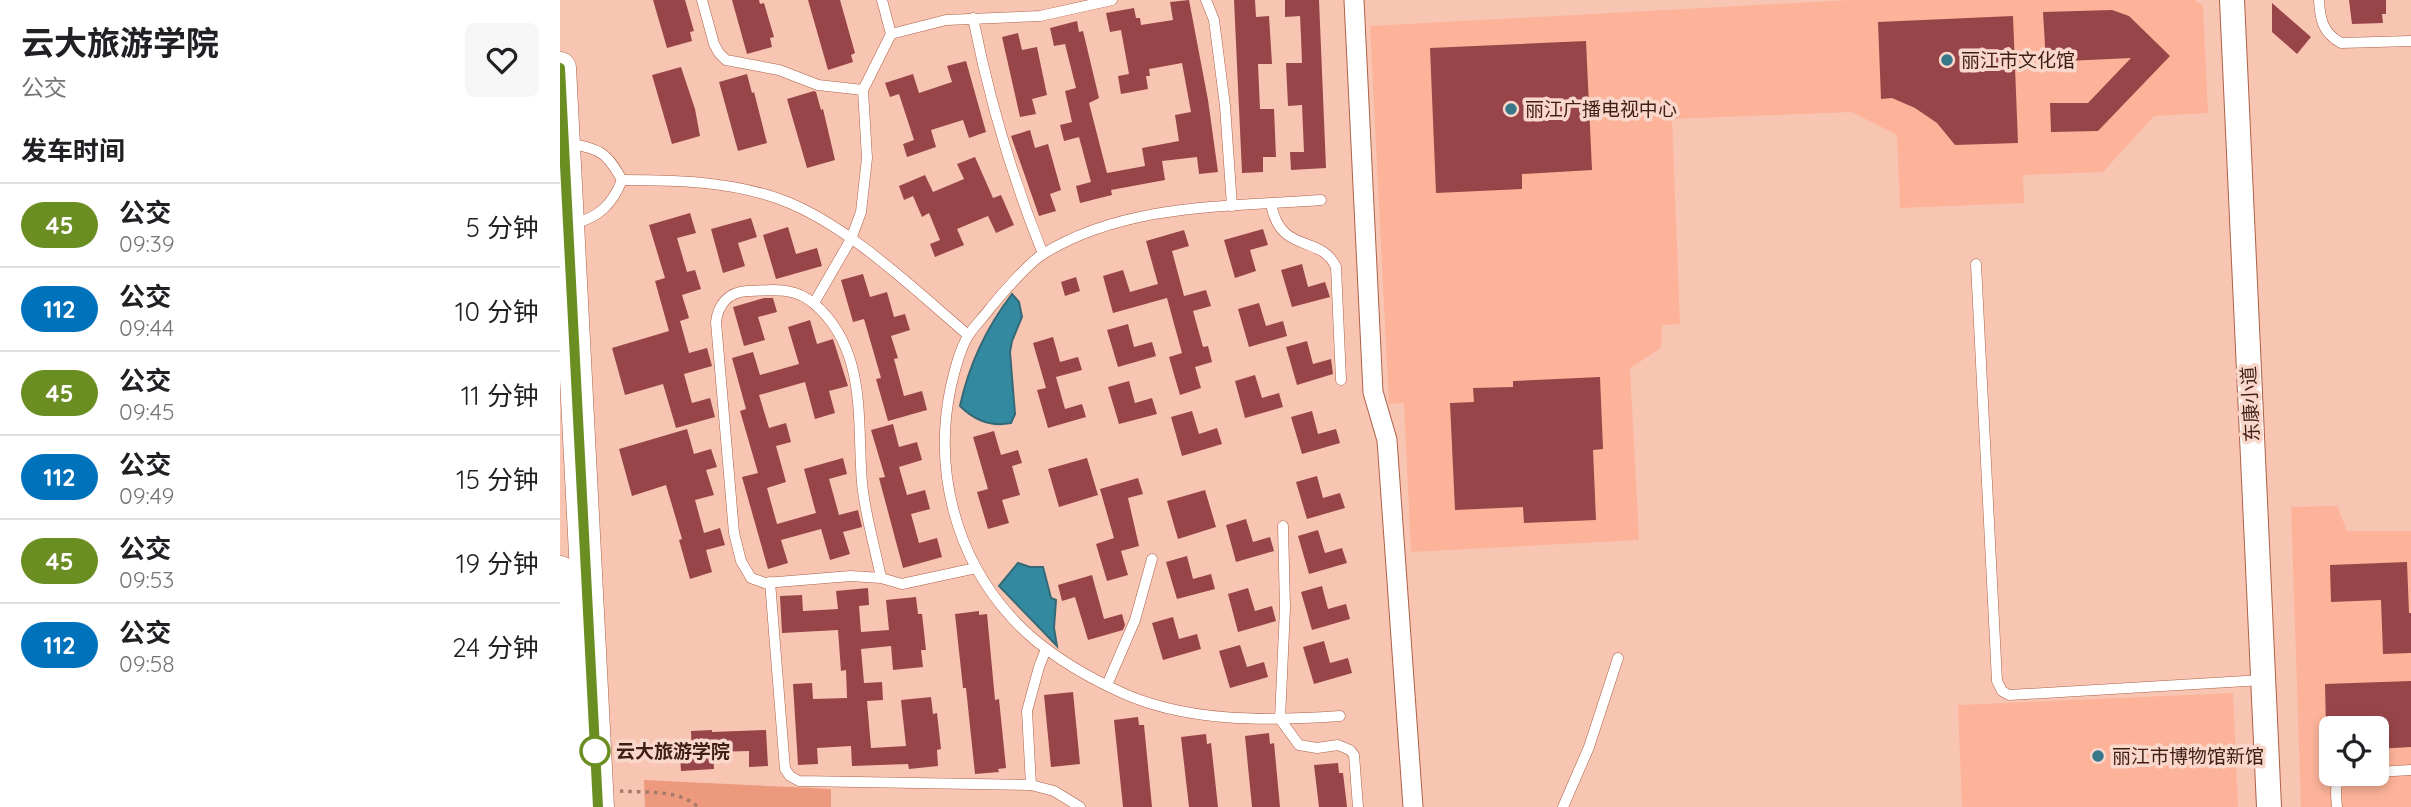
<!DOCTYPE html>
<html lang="zh">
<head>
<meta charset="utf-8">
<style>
	:root { --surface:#fff; --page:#f6f6f6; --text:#202124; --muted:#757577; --line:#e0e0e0 }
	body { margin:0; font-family:Quicksand,"Noto Sans SC",sans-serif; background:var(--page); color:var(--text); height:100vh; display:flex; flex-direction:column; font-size:26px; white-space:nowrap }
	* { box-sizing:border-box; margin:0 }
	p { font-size:23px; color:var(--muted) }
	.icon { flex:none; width:38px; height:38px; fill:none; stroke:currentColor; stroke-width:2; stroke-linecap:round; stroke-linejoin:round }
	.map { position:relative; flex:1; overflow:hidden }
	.sheet { display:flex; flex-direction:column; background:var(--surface); width:560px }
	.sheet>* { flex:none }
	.badge { padding:0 14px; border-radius:23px; font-size:24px; line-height:46px }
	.tools { position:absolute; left:1759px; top:716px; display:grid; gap:14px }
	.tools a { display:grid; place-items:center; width:70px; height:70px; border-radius:10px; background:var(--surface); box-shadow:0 4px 10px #0003; font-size:35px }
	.map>.badge { position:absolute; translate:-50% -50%; box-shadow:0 0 0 4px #fff }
	h2 { padding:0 21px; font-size:26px; line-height:63px }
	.round { display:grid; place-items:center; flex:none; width:74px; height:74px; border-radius:10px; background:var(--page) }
	.summary { display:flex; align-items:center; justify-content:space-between; height:119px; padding:0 21px }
	h1 { font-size:33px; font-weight:700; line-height:52px }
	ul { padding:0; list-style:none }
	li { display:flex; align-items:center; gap:21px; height:84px; padding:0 21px; border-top:2px solid var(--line) }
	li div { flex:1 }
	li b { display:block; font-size:26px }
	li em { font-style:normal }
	li .badge { min-width:77px; font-weight:700; text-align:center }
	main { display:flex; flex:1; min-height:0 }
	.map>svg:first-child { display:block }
	.built { fill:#fcb399; fill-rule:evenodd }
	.green { fill:#ec997d }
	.water { fill:#3289a0; stroke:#366976; stroke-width:2 }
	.building { fill:#974548 }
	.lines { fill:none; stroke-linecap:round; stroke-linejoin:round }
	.service-casing { stroke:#ad6147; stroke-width:11 }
	.minor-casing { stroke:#ad6147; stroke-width:21 }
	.tertiary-casing { stroke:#ad6147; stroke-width:26 }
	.primary-casing { stroke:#ad6147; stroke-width:33 }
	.path { stroke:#a57a6b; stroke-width:3.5; stroke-dasharray:3.5 5; stroke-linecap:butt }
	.service { stroke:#fff; stroke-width:10 }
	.minor { stroke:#fff; stroke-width:19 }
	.tertiary { stroke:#fff; stroke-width:24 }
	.primary { stroke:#fff; stroke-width:32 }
	.line-casing { stroke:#fff; stroke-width:16 }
	.line { stroke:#6b8e23; stroke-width:10 }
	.poi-dot { fill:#367789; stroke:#fad7cb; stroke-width:2.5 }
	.stop-dot { fill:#fff; stroke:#6b8e23; stroke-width:3.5 }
	.labels { text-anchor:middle; stroke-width:7; stroke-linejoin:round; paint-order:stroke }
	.poi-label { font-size:19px; fill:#3f1f14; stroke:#fad7cb; text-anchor:start }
	.street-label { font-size:19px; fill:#3f1f14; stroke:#fad7cb }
	.stop-label { font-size:19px; font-weight:bold; fill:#3f1f14; stroke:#fad7cb; text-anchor:start }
</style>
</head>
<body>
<main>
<section class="sheet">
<div class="summary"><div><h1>云大旅游学院</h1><p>公交</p></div><a class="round"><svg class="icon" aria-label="heart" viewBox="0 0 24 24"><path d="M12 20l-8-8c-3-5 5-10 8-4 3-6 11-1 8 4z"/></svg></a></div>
<h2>发车时间</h2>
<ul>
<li><span class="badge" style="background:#6b8e23;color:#fff">45</span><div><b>公交</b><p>09:39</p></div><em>5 分钟</em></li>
<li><span class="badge" style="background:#0072bc;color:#fff">112</span><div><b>公交</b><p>09:44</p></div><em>10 分钟</em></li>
<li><span class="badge" style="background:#6b8e23;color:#fff">45</span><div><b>公交</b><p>09:45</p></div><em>11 分钟</em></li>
<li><span class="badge" style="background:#0072bc;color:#fff">112</span><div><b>公交</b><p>09:49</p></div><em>15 分钟</em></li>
<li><span class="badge" style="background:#6b8e23;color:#fff">45</span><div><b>公交</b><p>09:53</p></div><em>19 分钟</em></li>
<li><span class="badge" style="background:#0072bc;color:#fff">112</span><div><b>公交</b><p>09:58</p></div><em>24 分钟</em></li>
</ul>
</section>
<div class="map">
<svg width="1851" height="807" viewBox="0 0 1851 807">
	<rect width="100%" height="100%" fill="#f8c5b3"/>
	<!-- built -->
	<g class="built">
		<path d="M1290 0H1635L1643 6 1648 113 1594 116 1543 172 1463 175 1464 203 1340 208 1337 135 1292 112 1112 119 1120 324 1102 325 1101 348 1070 368 1079 540 851 552 844 403 829 404 810 26Z"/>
		<path d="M1777 506 1787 531H1851V807H1741L1731 507ZM1771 728H1816V774H1771Z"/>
		<path d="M1673 693 1678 807H1402L1398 705Z"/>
	</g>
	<!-- green -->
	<path class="green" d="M84 780 271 789V807H85Z"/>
	<!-- water -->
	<g class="water">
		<path d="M452 294 459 302 462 317 452 341 450 352 455 414 451 423C431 427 414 420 400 406 409 364 426 328 452 294Z"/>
		<path d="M458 563 470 567H483L491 598 496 600 494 628 497 646 439 586Z"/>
	</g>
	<!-- building -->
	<g class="building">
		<path d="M93 0H125L134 31 130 32 132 41 107 48Z"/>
		<path d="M172 0H199L200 4 204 3 214 37 210 38 212 47 187 54Z"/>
		<path d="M248 0H280L295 53 291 55 293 62 268 70Z"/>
		<path d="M629 0 648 100 658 172 639 174 637 157 602 161 605 180 551 190 552 195 520 203 516 186 531 182 519 137 504 141 500 125 512 122 505 91 516 88 505 44 494 46 490 28 517 21 519 32 523 31 539 98 529 103 547 173 585 166 582 148 619 141 615 115 631 112 622 63 589 69 590 76H586L588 89 561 94 558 76 569 74 561 30 550 32 546 13 574 8 576 18H580L581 25 613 20 610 2Z"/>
		<path d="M674 0H695L696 17 709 16 712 64H698L700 109H714L716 157H703V172L682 173Z"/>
		<path d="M725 0H759L766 168 731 170 730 152H744L742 105 728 106 726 63H742L741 37 740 16 725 17Z"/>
		<path d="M1789 0H1826V14H1822L1823 23 1792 24Z"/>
		<path d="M1712 3 1751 37 1737 54 1712 32Z"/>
		<path d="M1552 10 1569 16 1610 56 1538 131 1491 132 1490 103H1528L1571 58 1486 62 1483 12Z"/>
		<path d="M1453 16 1458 143 1395 145 1377 123 1355 108 1332 98 1321 99 1318 22Z"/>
		<path d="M458 33 462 50 477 47 487 95 472 99 476 114 460 117 442 37Z"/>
		<path d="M1026 41 1032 170 962 174V189L876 193 870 48Z"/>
		<path d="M406 61 426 132 409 138 403 120 371 130 376 147 347 157 343 144 354 140 339 94 330 97 325 83 353 74 359 93 392 82 387 66Z"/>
		<path d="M121 67 135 109 140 136 112 144 92 75Z"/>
		<path d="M187 74 192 93 194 92 207 143 178 151 159 82Z"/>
		<path d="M254 91 256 92 261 110 263 109 275 160 247 168 227 99Z"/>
		<path d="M470 130 475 148 488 144 501 190 490 194 496 211 479 216 451 136Z"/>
		<path d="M415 157 433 198 441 195 454 225 436 233 428 216 397 229 404 245 375 257 370 244 380 240 369 213 362 217 353 196 344 200 339 186 365 175 373 192 404 179 397 164Z"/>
		<path d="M130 213 136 233 117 238 127 272 135 270 141 289 122 295 129 318 120 321 129 353 147 348 152 366 124 374 132 403 150 398 155 417 116 428 103 384 65 395 52 348 109 331 95 281 105 278 89 225Z"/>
		<path d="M191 218 197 237 178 243 185 266 163 273 151 229Z"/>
		<path d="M228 227 236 254 257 248 262 266 216 279 203 235Z"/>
		<path d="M703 229 708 245 690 250 696 271 675 278 664 240Z"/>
		<path d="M624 230 629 246 612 251 624 296 646 290 651 306 633 311 643 347 648 346 652 362 635 367 641 388 620 395 609 357 622 353 607 298 553 313 543 276 563 270 570 292 598 284 586 241Z"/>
		<path d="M742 264 748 287 765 282 770 297 732 307 721 270Z"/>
		<path d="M303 274 310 297 327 292 334 317 345 314 350 330 331 336 338 358 334 359 344 396 362 391 367 410 328 421 316 379 321 378 304 319 293 322 281 280Z"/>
		<path d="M516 277 520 291 505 296 501 282Z"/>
		<path d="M204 298H213L217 312 198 317 205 340 184 346 173 307Z"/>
		<path d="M699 303 706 326 723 321 727 336 689 347 678 309Z"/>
		<path d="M250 320 257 344 273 339 288 386 269 391 275 413 255 419 245 382 199 395 209 428 226 423 231 442 216 446 226 482 207 488 217 524 256 513 244 469 283 458 287 474 269 479 279 515 298 510 302 527 283 532 290 554 270 560 261 529 221 540 228 563 208 569 182 477 198 473 180 411 186 409 172 358 193 352 200 375 239 364 228 327Z"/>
		<path d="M568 324 574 347 592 342 596 356 558 367 547 330Z"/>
		<path d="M493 337 500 362 518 357 522 370 496 377 505 409 522 404 526 417 488 428 477 390 486 388 473 343Z"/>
		<path d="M747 341 753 364 771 359 773 374 737 385 726 347Z"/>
		<path d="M695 375 702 398 719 393 723 407 685 418 675 381Z"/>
		<path d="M1040 377 1043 449 1033 450 1036 520 964 523 963 507 895 510 890 403 914 402 913 388 953 387V381Z"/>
		<path d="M569 381 575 403 592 398 597 414 559 424 548 387Z"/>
		<path d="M632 411 639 434 657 428 662 444 622 456 611 417Z"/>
		<path d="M752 411 758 434 776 429 780 443 742 454 731 417Z"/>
		<path d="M333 424 339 447 357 442 362 460 339 467 347 495 365 490 370 509 351 514 359 543 377 538 382 557 343 568 319 478 325 477 311 430Z"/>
		<path d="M127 429 134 454 151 449 157 467 146 470 154 495 135 500 144 533 160 528 165 545 146 550 152 572 130 579 119 540 122 539 106 485 72 496 59 449Z"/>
		<path d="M434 431 441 455 458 450 462 463 452 466 460 495 442 500 449 523 428 529 417 492 428 489 413 437Z"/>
		<path d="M527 458 538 495 499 507 488 469Z"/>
		<path d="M757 476 763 498 780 493 785 508 747 519 736 482Z"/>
		<path d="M578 478 583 494 568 498 579 546 561 551 568 575 547 581 536 544 554 538 540 489Z"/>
		<path d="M645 490 656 527 618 539 607 501Z"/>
		<path d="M686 519 693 542 710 537 714 551 676 562 666 525Z"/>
		<path d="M758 530 765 553 782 548 787 563 749 574 738 536Z"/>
		<path d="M627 556 633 579 651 574 655 589 617 599 606 562Z"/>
		<path d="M1847 562 1849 613H1851V653L1823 654 1821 600 1771 602 1770 565Z"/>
		<path d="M532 575 544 619 562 614 565 625 563 630 528 640 515 597 502 601 498 585Z"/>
		<path d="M762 586 768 609 786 604 790 619 752 630 741 592Z"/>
		<path d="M308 588 309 605 299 606 301 632 329 630 326 600 356 597 358 614H362L366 650H361L363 667 333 670 331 646 301 649 304 683 322 682 323 700 307 701 311 748 346 746 341 700 371 697 373 714 377 713 381 749 377 750 378 766 349 769 348 764 292 766 291 746 257 748 258 764 238 765 233 684 252 683 253 699 287 698 286 670 281 671 278 630 222 633 220 596 242 595 243 611 278 609 276 591Z"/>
		<path d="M688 588 695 611 712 606 716 621 678 632 668 594Z"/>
		<path d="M419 611V615L427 614 435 700 439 699 446 768 438 769 439 772 415 774 406 688H403L395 614Z"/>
		<path d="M613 617 619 639 637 634 641 649 603 660 592 623Z"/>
		<path d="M764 641 770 663 788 658 792 673 754 684 743 647Z"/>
		<path d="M680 645 687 667 704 662 708 677 670 688 659 651Z"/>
		<path d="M1851 681V747L1816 749V728H1766L1765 684Z"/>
		<path d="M513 692 520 764 491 767 484 695Z"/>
		<path d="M578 717 579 725H584L592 807H563L554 720Z"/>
		<path d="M152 730V732L206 730 208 766 189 767V751L153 752 154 769 121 771 120 756H132L131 731Z"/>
		<path d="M709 733 710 744 714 743 720 807H692L685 736Z"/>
		<path d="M646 734 647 744 651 743 658 807H629L621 737Z"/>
		<path d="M778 763 779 773H783L787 807H759L754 765Z"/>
	</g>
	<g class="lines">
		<defs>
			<g id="service">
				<path d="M142 0 154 44 159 53 166 60 219 70 258 85 303 90"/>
				<path d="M646 0 654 20 665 106 672 206"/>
				<path d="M1759 0C1760 20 1763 33 1781 43L1851 41"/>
				<path d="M413 18C429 99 452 177 483 254"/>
				<path d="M331 34 386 20 480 16 552 0"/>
				<path d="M9 143C41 150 46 151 62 180"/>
				<path d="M62 180C115 180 171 181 222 200 287 224 355 290 408 335"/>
				<path d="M761 200C667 207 566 203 483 254 468 263 443 293 431 307 424 317 414 326 408 336 399 351 395 370 391 386 373 469 395 556 452 618 480 649 518 672 556 690 624 723 707 721 780 716"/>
				<path d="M711 204C721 256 760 233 776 267L781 380"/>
				<path d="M13 224C39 217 52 205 62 180"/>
				<path d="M1416 264 1437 681 1442 691 1449 695 1703 680"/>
				<path d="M254 303 291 239 301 212 307 158 303 90 331 34 322 0"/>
				<path d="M723 526 725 608 720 719 739 745 757 748 778 745 790 750 794 755 798 807"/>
				<path d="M321 578C315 547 305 515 302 483 297 424 307 357 261 310 254 303 245 296 235 293 220 288 202 291 187 291 169 292 158 304 156 322L174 533 181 561 191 578 205 583 291 576 321 578 342 584 416 568"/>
				<path d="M210 582 225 769 230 776 239 781 471 785 494 791 520 807"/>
				<path d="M547 685 575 620 592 559"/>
				<path d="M1816 772 1851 770"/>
				<path d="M471 785 467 711 479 667 486 649"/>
				<path d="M1003 807 1029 747 1058 658"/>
				<path d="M1777 807C1776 795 1773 779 1786 774"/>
			</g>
			<path id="minor" d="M794 0 813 392 827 440 853 807"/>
			<path id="tertiary" d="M1672 0 1709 807"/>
			<g id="primary">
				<path d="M0 68 38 807"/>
				<path d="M0 572 12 807"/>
			</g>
		</defs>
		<!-- service casing -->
		<use href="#service" class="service-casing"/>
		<!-- minor casing -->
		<use href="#minor" class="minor-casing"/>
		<!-- tertiary casing -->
		<use href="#tertiary" class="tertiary-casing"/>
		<!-- primary casing -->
		<use href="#primary" class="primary-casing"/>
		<!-- path -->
		<path class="path" d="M60 791C85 793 119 789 138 807"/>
		<!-- service -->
		<use href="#service" class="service"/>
		<!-- minor -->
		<use href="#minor" class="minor"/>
		<!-- tertiary -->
		<use href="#tertiary" class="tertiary"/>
		<!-- primary -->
		<use href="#primary" class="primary"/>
	</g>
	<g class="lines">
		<defs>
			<path id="line" d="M0 68 38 807"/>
		</defs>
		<!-- line casing -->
		<use href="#line" class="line-casing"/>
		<!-- line -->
		<use href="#line" class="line"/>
	</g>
	<!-- markers -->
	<g class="poi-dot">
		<circle cx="1387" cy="60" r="7"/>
		<circle cx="951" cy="109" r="7"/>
		<circle cx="1538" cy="756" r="7"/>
	</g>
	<circle class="stop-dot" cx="35" cy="751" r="14"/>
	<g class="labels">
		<!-- poi labels -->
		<g class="poi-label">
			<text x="1401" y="67">丽江市文化馆</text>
			<text x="965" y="116">丽江广播电视中心</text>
			<text x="1552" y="763">丽江市博物馆新馆</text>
		</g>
		<!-- street labels -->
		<g class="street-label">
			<text transform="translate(1690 404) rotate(-93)" y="7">东康小道</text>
		</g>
		<!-- stop labels -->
		<g class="stop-label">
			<text x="56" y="758">云大旅游学院</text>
		</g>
	</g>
</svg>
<div class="tools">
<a><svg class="icon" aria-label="locate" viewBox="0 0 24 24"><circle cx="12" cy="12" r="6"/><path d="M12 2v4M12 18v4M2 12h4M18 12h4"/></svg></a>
</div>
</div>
</main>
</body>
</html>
